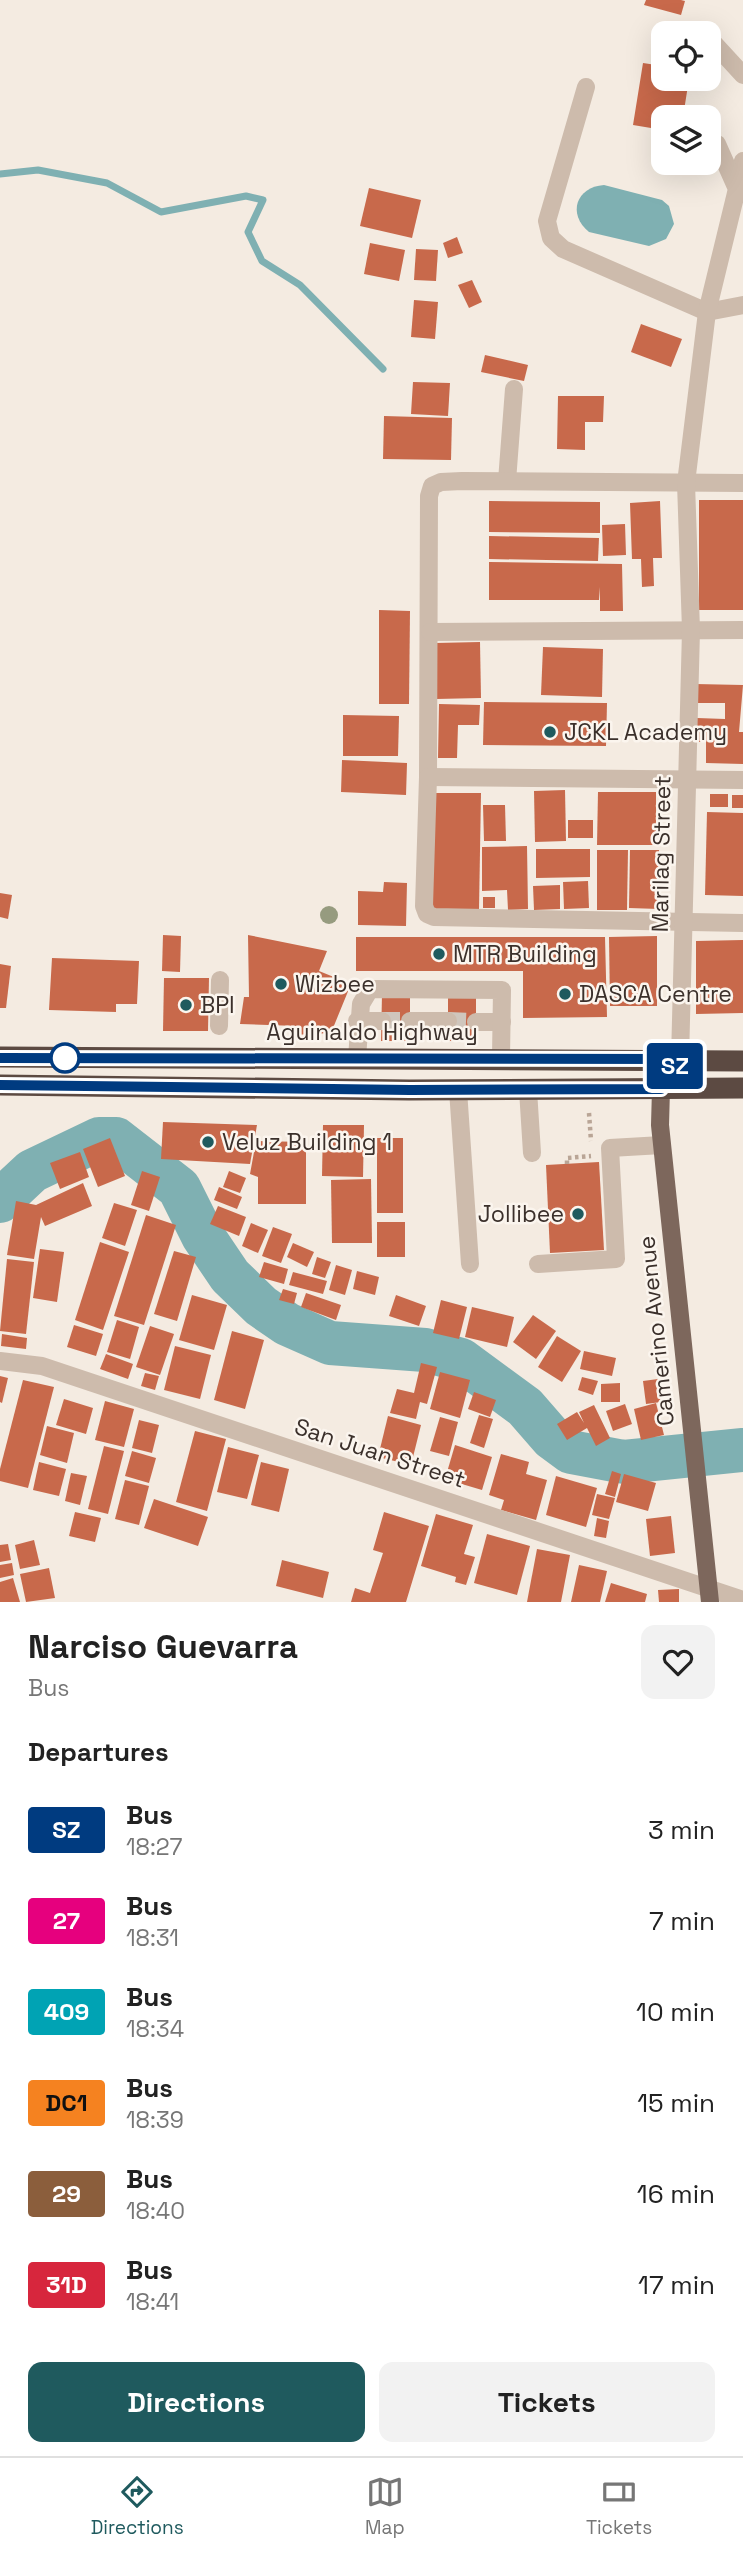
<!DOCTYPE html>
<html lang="en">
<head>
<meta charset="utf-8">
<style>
	:root { --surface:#fff; --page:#f2f2f2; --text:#222; --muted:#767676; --line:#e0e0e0; --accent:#1f5a5e }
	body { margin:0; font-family:"Space Grotesk",sans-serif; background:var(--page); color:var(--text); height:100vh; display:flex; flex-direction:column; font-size:26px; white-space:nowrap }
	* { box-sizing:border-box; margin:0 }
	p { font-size:23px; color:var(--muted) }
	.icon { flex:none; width:38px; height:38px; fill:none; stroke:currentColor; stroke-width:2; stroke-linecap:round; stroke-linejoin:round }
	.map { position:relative; height:1602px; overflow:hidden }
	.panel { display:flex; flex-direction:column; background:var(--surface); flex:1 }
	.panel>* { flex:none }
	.badge { padding:0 14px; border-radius:5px; font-size:24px; line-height:46px }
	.buttons { position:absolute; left:651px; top:21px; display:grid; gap:14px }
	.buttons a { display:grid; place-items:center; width:70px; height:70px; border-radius:14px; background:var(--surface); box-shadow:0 7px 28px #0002; font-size:35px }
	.map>.badge { position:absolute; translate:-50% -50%; box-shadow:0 0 0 4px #fff }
	h2 { padding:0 28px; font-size:26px; line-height:63px }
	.round { display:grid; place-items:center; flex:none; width:74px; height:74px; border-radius:14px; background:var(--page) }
	.headline { display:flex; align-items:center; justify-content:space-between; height:119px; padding:0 28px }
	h1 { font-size:33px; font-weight:600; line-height:52px }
	.primary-button { display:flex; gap:14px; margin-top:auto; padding:14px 28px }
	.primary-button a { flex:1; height:80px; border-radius:14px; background:var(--accent); color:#fff; font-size:28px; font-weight:600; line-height:80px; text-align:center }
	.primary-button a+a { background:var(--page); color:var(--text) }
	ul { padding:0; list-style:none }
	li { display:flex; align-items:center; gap:21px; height:91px; padding:0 28px }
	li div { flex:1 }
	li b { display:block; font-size:26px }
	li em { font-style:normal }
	li .badge { min-width:77px; font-weight:700; text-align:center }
	.tabs { display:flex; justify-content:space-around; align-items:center; height:98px; border-top:2px solid var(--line); background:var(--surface); font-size:19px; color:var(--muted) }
	.tabs a { display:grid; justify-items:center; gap:4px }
	.tabs .current { color:var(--accent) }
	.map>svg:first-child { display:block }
	.water { fill:#7fb0b2 }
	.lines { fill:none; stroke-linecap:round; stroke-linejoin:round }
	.stream { stroke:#7fb0b2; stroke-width:7 }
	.river { stroke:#7fb0b2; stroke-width:44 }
	.building { fill:#c8694b }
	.minor-tunnel { stroke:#cfc6bd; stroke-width:18; stroke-dasharray:18 9; stroke-linecap:butt }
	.path { stroke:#b9a596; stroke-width:4.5; stroke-dasharray:3.5 3.5; stroke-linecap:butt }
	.minor { stroke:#cdbbac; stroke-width:18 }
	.major { stroke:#7d675c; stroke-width:18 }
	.highway { stroke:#5c4a42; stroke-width:21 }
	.tree { fill:#969b7f }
	.line-casing { stroke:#fff; stroke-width:16 }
	.line { stroke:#003b80; stroke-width:10 }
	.poi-dot { fill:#1f5a5e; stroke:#fbf5ee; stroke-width:2.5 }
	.stop-dot { fill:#fff; stroke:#003b80; stroke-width:3.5 }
	.labels { text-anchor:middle; stroke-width:5; stroke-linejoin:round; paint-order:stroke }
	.poi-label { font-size:23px; fill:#3b302b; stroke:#fbf5ee; text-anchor:start }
	.street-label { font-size:23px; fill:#3b302b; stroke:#fbf5ee }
</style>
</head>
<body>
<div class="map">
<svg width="743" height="1602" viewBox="0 0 743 1602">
	<rect width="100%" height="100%" fill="#f4ebe1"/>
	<!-- water -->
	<path class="water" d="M604 185 662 200 669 206 674 224 666 239 649 246 589 232C567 214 576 187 604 185Z"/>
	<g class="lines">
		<!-- stream -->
		<path class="stream" d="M0 174 38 170 107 183 161 212 246 196 263 200 248 232 262 261 300 285 383 369"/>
		<!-- river -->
		<path class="river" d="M0 1201 32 1171 99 1139H116L179 1188 203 1236 230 1276 261 1306 287 1324 330 1343 425 1350 461 1360 525 1407 552 1438 571 1452 624 1462 743 1450"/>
	</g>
	<!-- building -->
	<g class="building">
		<path d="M646 0H681L685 1 681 15 644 5Z"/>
		<path d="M643 63 663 66V79H689L683 117H663V130L633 125Z"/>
		<path d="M369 188 421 200 412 238 360 226Z"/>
		<path d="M457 237 463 253 448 258 443 243Z"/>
		<path d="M370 243 405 250 399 281 364 274Z"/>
		<path d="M416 249 438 250 436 281 414 280Z"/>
		<path d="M472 280 482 302 469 308 458 285Z"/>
		<path d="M414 300 438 302 435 339 411 337Z"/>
		<path d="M641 324 682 339 671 367 631 352Z"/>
		<path d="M485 355 528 365 524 381 481 372Z"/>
		<path d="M413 382 450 383 448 416 411 414Z"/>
		<path d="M558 396H604L603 422H585V450L557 449Z"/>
		<path d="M384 416 452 418 451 460 383 459Z"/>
		<rect x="699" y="500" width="44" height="110"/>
		<path d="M489 501 600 502V533L489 532Z"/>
		<path d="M660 501 662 558H653L654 586 642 587 641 559H632L630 503Z"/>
		<path d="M625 524 626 555 603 556 602 525Z"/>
		<path d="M489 536 599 538 598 561 489 559Z"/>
		<path d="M489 562 622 564 623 611H600V587L599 600H489Z"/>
		<path d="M379 610 410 611 409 704H379Z"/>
		<path d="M480 642 481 698 436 699V643Z"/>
		<path d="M543 647 603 649 602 697 541 695Z"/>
		<path d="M695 684 743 685 739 732H743V764L706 763V742H697V718L725 719V703H695Z"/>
		<path d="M484 702 607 703 606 746 483 745Z"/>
		<path d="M439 704 480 705 479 725H458L457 758H438Z"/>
		<path d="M343 715 399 716 398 756H343Z"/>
		<path d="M342 760 407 763 406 795 341 792Z"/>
		<path d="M565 790 566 841 535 842 534 791Z"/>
		<path d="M598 792H656V845H597Z"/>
		<path d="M433 793H481L479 909H431Z"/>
		<rect x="710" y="794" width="18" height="13"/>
		<rect x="732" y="795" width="11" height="13"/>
		<path d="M483 805H505L506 841H484Z"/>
		<path d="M707 812 743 813V896L705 895Z"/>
		<rect x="568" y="820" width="25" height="18"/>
		<path d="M527 846 528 909 508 910 507 890 482 891V847Z"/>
		<path d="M536 849H590V877L536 878Z"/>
		<path d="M597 850H628L627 910H597Z"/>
		<path d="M630 850H659V909L629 908Z"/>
		<path d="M588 881 589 908 564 909 563 882Z"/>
		<path d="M384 882 407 883 406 926 358 925V891L383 892Z"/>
		<path d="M560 885V909L534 910 533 886Z"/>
		<path d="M0 893 12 895 8 919 0 917Z"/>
		<rect x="483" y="897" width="12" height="11"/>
		<path d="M163 935 181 936 180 972 162 971Z"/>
		<path d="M248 935 327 951 319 971 351 984 331 1033 293 1035 297 1026 240 1024 244 997H249Z"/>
		<path d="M657 936V1006H610L609 937Z"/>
		<path d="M356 937H605L607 1017 523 1018V971H356Z"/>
		<path d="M743 940V1013L696 1014V941Z"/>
		<path d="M52 958 139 961 137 1004H116V1012L49 1010Z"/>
		<path d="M0 964 11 966 6 1008H0Z"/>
		<path d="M164 978H209L208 1031H163Z"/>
		<rect x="448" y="993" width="28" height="48"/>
		<path d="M382 994H410V1041H381Z"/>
		<path d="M163 1122 257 1125 250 1164 161 1159Z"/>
		<path d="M323 1125H364L363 1177 322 1176Z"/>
		<path d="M110 1138 125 1176 98 1187 83 1149Z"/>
		<rect x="377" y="1138" width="26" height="75"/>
		<path d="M256 1141 306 1142V1204H258V1177L250 1174Z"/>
		<path d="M80 1152 89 1177 60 1189 50 1163Z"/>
		<path d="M599 1162 604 1250 550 1253 546 1165Z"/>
		<path d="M142 1171 160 1177 149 1211 131 1205Z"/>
		<path d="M229 1171 246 1178 240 1193 223 1187Z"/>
		<path d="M371 1179 372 1243H332L331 1180Z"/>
		<path d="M83 1183 92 1206 45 1226 41 1217 34 1259 7 1255 16 1201 36 1205Z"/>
		<path d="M219 1187 242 1197 237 1209 214 1200Z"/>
		<path d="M114 1203 137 1210 125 1246 102 1238Z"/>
		<path d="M218 1206 246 1217 239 1236 210 1224Z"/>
		<path d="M146 1215 176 1225 144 1325 114 1316Z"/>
		<rect x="377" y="1222" width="28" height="35"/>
		<path d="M251 1223 268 1230 258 1253 242 1246Z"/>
		<path d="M273 1227 292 1234 281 1263 262 1256Z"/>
		<path d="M100 1242 129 1252 103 1330 75 1320Z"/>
		<path d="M293 1243 314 1252 307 1267 287 1257Z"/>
		<path d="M40 1249 64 1252 57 1302 33 1298Z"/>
		<path d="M174 1251 196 1257 177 1321 154 1314Z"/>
		<path d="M317 1257 331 1262 325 1278 312 1274Z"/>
		<path d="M7 1259 34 1262 26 1334 0 1331Z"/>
		<path d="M264 1262 288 1269 284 1284 259 1277Z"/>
		<path d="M336 1265 352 1270 345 1295 329 1290Z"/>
		<path d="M357 1271 379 1277 375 1295 353 1289Z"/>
		<path d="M293 1272 327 1281 323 1294 289 1285Z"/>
		<path d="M283 1289 297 1293 294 1304 279 1300Z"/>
		<path d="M306 1293 341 1305 336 1320 301 1307Z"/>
		<path d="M192 1295 227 1305 214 1350 179 1340Z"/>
		<path d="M396 1295 426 1306 419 1326 389 1316Z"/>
		<path d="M441 1300 467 1307 459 1339 433 1333Z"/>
		<path d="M472 1307 514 1317 507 1347 465 1337Z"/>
		<path d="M533 1315 556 1331 536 1359 513 1342Z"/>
		<path d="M117 1320 139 1327 130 1359 107 1352Z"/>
		<path d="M74 1325 103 1334 96 1356 67 1347Z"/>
		<path d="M150 1326 174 1334 160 1375 136 1367Z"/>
		<path d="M232 1331 264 1340 245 1409 214 1400Z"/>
		<path d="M2 1334 27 1338 26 1349 1 1346Z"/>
		<path d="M557 1336 581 1351 562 1382 538 1367Z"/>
		<path d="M175 1346 211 1355 200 1399 164 1390Z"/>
		<path d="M584 1351 616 1358 612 1376 580 1369Z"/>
		<path d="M106 1354 133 1364 128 1379 100 1369Z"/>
		<path d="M421 1363 437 1367 427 1404 420 1402 416 1419 390 1413 397 1389 414 1393Z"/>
		<path d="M440 1372 470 1380 460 1418 430 1409Z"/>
		<path d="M145 1373 159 1376 155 1390 141 1386Z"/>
		<path d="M0 1376 8 1378 2 1403 0 1402Z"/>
		<path d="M582 1377 598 1381 593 1395 578 1390Z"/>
		<path d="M658 1379 661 1402 646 1404 643 1381Z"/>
		<path d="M23 1380 54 1387 28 1488 0 1481V1469Z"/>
		<path d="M620 1383V1402H601V1384Z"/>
		<path d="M474 1392 496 1400 490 1417 468 1409Z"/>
		<path d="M64 1399 93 1408 86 1434 56 1425Z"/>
		<path d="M105 1401 134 1409 124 1447 95 1440Z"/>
		<path d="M656 1403 664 1435 641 1440 634 1409Z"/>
		<path d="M625 1404 632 1424 613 1431 606 1411Z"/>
		<path d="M594 1405 610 1438 596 1446 587 1428 567 1440 557 1424 577 1412 584 1423 579 1412Z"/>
		<path d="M479 1415 493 1419 484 1448 470 1443Z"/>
		<path d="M388 1416 421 1425 411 1465 378 1457Z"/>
		<path d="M440 1417 458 1422 449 1456 430 1451Z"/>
		<path d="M139 1420 159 1425 152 1453 132 1448Z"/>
		<path d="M47 1426 74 1433 67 1463 40 1455Z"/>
		<path d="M195 1431 226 1439 207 1511 176 1502Z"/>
		<path d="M455 1445 492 1457 482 1490 445 1479Z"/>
		<path d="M104 1446 124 1451 108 1514 88 1509Z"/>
		<path d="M228 1447 259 1455 247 1499 217 1492Z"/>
		<path d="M132 1451 156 1458 149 1483 125 1476Z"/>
		<path d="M501 1454 529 1462 526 1474 547 1480 536 1520 501 1510 504 1500 489 1495Z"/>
		<path d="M39 1462 66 1469 59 1496 33 1490Z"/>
		<path d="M261 1462 289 1469 279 1512 251 1505Z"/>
		<path d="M612 1471 621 1474 615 1497 605 1494Z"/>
		<path d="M71 1473 87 1476 80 1505 65 1501Z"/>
		<path d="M624 1474 656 1483 648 1511 616 1502Z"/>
		<path d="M556 1476 597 1488 586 1527 546 1515Z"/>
		<path d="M125 1480 149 1486 139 1525 115 1519Z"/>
		<path d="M597 1494 615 1498 609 1519 592 1515Z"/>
		<path d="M154 1499 208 1517 198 1546 144 1528Z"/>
		<path d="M75 1512 101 1518 95 1542 69 1536Z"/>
		<path d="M384 1512 429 1526 406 1602H351L355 1588 370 1593 383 1553 373 1550Z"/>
		<path d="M436 1514 473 1525 464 1554 475 1557 466 1585 455 1582 456 1577 421 1566Z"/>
		<path d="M671 1516 675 1553 650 1556 646 1519Z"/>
		<path d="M597 1518 609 1521 606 1538 594 1536Z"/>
		<path d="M487 1534 530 1546 517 1595 474 1583Z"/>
		<path d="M34 1540 40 1565 20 1569 15 1545Z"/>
		<path d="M8 1544 11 1560 0 1562V1545Z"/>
		<path d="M537 1549 570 1555 561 1602H527Z"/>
		<path d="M282 1560 329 1572 323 1598 276 1586Z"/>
		<path d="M12 1563 14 1575 0 1578V1565Z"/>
		<path d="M579 1565 607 1571 600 1602H571Z"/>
		<path d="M49 1568 55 1598 26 1602 20 1574Z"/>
		<path d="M13 1578 20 1602H0V1582Z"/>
		<path d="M611 1583 647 1594 645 1602H605Z"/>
		<path d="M679 1589V1602H659L658 1590Z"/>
	</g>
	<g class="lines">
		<!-- minor-tunnel -->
		<g class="minor-tunnel">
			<path d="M382 1021H410"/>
			<path d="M448 1021 476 1022"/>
		</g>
		<!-- path -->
		<g class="path">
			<path d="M589 1113 591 1141"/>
			<path d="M567 1164V1158L591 1156"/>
		</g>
		<!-- minor -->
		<g class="minor">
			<path d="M680 30 695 33"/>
			<path d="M709 38 743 75"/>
			<path d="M586 87 547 221 551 238 563 249 707 312 743 305"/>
			<path d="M737 189 743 161"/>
			<path d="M507 481 514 389"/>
			<path d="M743 483 462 481 441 482 432 486 429 496 428 777 424 906 427 914 434 917 743 923"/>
			<path d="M430 632 743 630"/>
			<path d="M428 777 743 780"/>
			<path d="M357 1021H382"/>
			<path d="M410 1021H448"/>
			<path d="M476 1022H502"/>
			<path d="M219 1026 220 980"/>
			<path d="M357 1058 361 1004 370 989 502 990 501 1058"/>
			<path d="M680 1059 691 630 686 483 707 312 737 189 717 144"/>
			<path d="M458 1090 470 1264"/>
			<path d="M528 1090 532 1153"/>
			<path d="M538 1264 616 1259 610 1148 662 1145"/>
			<path d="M0 1361 42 1366 743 1600"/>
		</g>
		<!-- major -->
		<path class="major" d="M680 1059 661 1089 660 1125 710 1602"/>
		<!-- highway -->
		<g class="highway">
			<path d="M0 1057 743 1061"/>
			<path d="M0 1085 409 1090 743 1088"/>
		</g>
	</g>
	<!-- trees -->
	<circle class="tree" cx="329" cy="915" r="9"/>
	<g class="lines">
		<defs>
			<path id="line" d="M0 1058 680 1059 661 1089 410 1090 0 1085"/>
		</defs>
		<!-- line casing -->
		<use href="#line" class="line-casing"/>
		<!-- line -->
		<use href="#line" class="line"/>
	</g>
	<!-- markers -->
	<g class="poi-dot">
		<circle cx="550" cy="732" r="7"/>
		<circle cx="439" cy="954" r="7"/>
		<circle cx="281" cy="984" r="7"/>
		<circle cx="565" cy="994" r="7"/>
		<circle cx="186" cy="1005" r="7"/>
		<circle cx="208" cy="1142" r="7"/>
		<circle cx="578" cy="1214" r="7"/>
	</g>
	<circle class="stop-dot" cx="65" cy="1058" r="14"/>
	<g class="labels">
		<!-- poi labels -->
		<g class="poi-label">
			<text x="564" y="740">JCKL Academy</text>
			<text x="453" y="962">MTR Building</text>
			<text x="295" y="992">Wizbee</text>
			<text x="579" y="1002">DASCA Centre</text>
			<text x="200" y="1013">BPI</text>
			<text x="222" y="1150">Veluz Building 1</text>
			<text x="564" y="1222" text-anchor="end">Jollibee</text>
		</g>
		<!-- street labels -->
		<g class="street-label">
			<text transform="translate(661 854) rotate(-89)" y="8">Marilag Street</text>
			<text x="372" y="1040">Aguinaldo Highway</text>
			<text transform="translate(656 1331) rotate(-96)" y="8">Camerino Avenue</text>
			<text transform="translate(380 1453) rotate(18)" y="8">San Juan Street</text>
		</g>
	</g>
</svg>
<div class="buttons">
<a><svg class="icon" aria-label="locate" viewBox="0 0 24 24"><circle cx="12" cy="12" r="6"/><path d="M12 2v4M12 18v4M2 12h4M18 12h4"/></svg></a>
<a><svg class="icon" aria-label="layers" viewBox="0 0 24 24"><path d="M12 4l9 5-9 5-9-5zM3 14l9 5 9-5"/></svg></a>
</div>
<b class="badge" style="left:675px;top:1066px;background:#003b80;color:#fff">SZ</b>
</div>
<section class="panel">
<div class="headline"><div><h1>Narciso Guevarra</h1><p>Bus</p></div><a class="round"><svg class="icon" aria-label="heart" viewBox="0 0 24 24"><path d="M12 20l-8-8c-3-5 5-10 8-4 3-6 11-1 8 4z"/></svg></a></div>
<h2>Departures</h2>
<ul>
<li><span class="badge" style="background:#003b80;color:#fff">SZ</span><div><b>Bus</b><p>18:27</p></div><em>3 min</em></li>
<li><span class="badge" style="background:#e6007e;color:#fff">27</span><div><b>Bus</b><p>18:31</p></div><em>7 min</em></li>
<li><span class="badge" style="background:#00a3b4;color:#fff">409</span><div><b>Bus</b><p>18:34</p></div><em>10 min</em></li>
<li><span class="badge" style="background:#f58220;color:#111">DC1</span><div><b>Bus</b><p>18:39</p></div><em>15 min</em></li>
<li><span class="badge" style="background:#8b5e3c;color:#fff">29</span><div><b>Bus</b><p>18:40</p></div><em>16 min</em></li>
<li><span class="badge" style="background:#d7263d;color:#fff">31D</span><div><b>Bus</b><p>18:41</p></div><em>17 min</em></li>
</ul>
<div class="primary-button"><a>Directions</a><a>Tickets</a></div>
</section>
<nav class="tabs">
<a class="current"><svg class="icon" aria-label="directions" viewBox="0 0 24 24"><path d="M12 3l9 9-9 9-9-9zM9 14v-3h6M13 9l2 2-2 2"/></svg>Directions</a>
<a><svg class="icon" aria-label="map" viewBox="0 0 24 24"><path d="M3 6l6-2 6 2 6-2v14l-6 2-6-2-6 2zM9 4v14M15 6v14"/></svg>Map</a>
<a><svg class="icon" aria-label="tickets" viewBox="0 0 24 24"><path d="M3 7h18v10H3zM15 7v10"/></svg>Tickets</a>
</nav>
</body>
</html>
